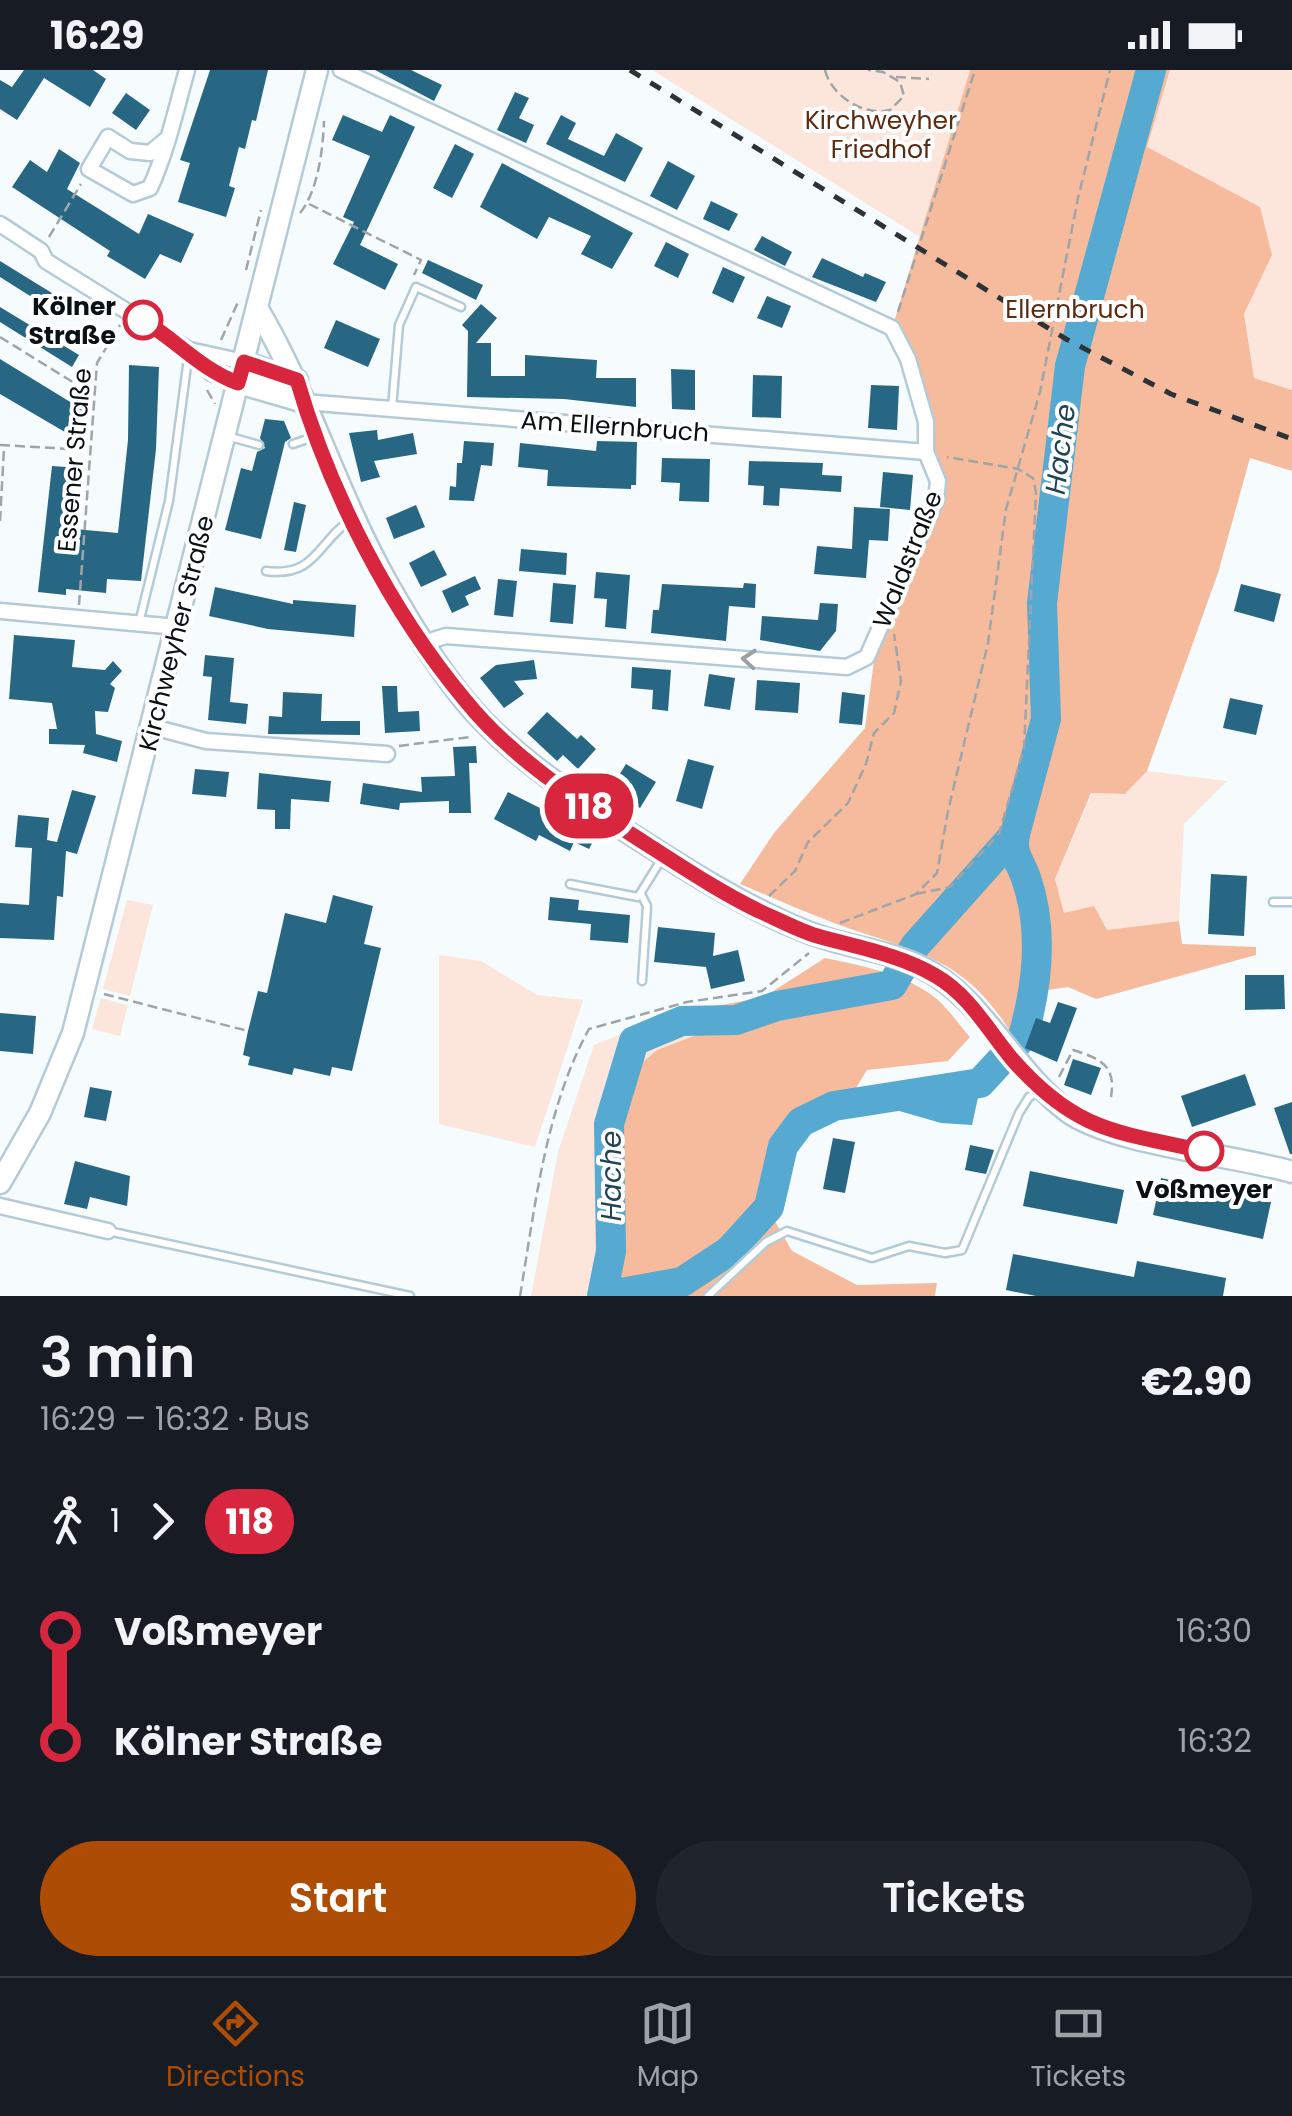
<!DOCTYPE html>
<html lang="en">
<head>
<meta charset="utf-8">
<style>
	:root { --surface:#171b24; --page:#20242c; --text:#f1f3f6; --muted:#9ea1a6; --line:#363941; --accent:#ad4c05 }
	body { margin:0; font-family:Poppins,sans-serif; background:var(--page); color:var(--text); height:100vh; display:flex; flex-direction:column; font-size:38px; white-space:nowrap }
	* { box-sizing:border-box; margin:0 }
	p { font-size:32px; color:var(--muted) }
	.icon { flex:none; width:55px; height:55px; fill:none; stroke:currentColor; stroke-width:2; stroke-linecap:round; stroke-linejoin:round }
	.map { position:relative; height:1226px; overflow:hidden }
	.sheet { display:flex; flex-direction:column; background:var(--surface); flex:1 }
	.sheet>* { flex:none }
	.badge { padding:0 20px; border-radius:32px; font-size:35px; line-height:65px }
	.map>.badge { position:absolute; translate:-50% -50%; box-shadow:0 0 0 5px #fff }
	.legs { display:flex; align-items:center; gap:15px; height:110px; padding:0 40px; font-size:32px }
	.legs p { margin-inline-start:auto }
	.overview { display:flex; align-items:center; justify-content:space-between; height:170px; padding:0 40px }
	h1 { font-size:55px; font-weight:600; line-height:75px }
	.action { display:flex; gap:20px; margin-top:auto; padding:20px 40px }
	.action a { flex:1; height:115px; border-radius:60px; background:var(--accent); color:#fff; font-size:40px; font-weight:600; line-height:115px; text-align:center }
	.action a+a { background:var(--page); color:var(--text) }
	ul { padding:0 40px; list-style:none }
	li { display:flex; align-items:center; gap:35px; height:110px; font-size:38px }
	li i { display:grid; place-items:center; width:15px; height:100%; margin:0 12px; background:currentColor }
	li i::after { content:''; width:25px; height:25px; margin:-12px; border:8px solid; border-radius:50%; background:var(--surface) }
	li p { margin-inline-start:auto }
	li:first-child i { background:linear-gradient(#0000 50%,currentColor 0) }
	li:last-child i { background:linear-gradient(currentColor 50%,#0000 0) }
	.status { display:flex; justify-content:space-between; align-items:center; height:70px; padding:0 50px; background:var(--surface); direction:ltr }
	.status svg { height:28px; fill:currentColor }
	.tab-bar { display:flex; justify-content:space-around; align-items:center; height:140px; border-top:2px solid var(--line); background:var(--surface); font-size:28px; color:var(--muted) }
	.tab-bar a { display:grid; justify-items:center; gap:5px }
	.tab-bar .on { color:var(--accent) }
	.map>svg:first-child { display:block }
	.green { fill:#fce6dc }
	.forest { fill:#f6bb9d }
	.water { fill:#56a9d1 }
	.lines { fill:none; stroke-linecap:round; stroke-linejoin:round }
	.river { stroke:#56a9d1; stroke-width:30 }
	.building { fill:#276784 }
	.service-casing { stroke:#b4cbd7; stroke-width:11 }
	.minor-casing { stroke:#b4cbd7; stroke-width:19 }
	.secondary-casing { stroke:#b4cbd7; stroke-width:25 }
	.path { stroke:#9fa5a8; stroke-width:2.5; stroke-dasharray:10 5; stroke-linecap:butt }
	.service { stroke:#fff; stroke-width:6 }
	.minor { stroke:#fff; stroke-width:14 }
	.secondary { stroke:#fff; stroke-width:20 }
	.rail { stroke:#2b3337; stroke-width:5; stroke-dasharray:12 12; stroke-linecap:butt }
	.oneway { stroke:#9da0a1 }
	.line-1-casing { stroke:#fff; stroke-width:22 }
	.line-1 { stroke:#d7263d; stroke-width:15 }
	.stop-1-dot { fill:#fff; stroke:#d7263d; stroke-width:5 }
	.labels { text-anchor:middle; stroke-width:8; stroke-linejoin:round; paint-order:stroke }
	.park-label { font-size:25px; fill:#5a2c12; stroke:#fff }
	.stop-label { font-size:25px; font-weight:bold; fill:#091115; stroke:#fff; text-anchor:end }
	.street-label { font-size:25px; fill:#091115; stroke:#fff }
	.water-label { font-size:28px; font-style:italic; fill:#1f4455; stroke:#fff }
</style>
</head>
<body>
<div class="status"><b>16:29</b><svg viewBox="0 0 49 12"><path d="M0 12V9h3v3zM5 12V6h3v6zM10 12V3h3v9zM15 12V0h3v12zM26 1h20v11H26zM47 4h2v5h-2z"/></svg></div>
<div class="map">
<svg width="1292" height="1226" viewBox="0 0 1292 1226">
	<rect width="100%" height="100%" fill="#f6fbfd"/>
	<!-- green -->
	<g class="green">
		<path d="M652 0H970L920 167Z"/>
		<path d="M1170 0H1292V320L1254 308 1244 244 1272 185 1147 77Z"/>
		<path d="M1147 701 1227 711 1184 754 1179 851 1107 860 1064 843 1055 809 1092 723 1125 724Z"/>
		<path d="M127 830 153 835 130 926 103 919Z"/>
		<path d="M439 885 481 891 537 925 583 930 535 1077 439 1054Z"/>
		<path d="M101 928 128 935 120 966 92 959Z"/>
		<path d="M668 945 703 963 657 980 614 1054V1180L603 1226H531L558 1082 594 975Z"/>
	</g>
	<!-- forest -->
	<g class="forest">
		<path d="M970 0H1170L1147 77 1260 137 1272 185 1244 244 1254 308 1292 320V401L1250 388 1218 503 1147 701 1125 724 1091 723 1055 809 1064 843 1094 836 1107 860 1179 851 1182 874 1256 877V885L1096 929 1068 917 1027 923 1019 957 1013 966C964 885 916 883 834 853 802 841 771 827 740 814L774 763 865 658 874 591 940 430 929 352 894 252Z"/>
		<path d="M825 888C863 896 907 904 938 930 950 941 960 956 970 967L948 991 867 1000 851 1026 790 1052 772 1086V1146L792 1181 857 1215 937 1213 935 1226H603L614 1180V1054L626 1006 657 980 702 963 668 945 764 927Z"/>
	</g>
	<!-- water -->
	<path class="water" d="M961 1003 978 1005 979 1023 972 1055 941 1053 896 1040 899 1021Z"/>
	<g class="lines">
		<!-- river -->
		<g class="river">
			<path d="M602 1226 611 1181 609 1054 634 971 682 951 736 950 777 936 892 915 915 876 1015 764 1046 649 1042 533 1070 296 1151 0"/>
			<path d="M604 1226 682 1212 729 1181 769 1137 783 1076 801 1052 834 1036 980 1013 1018 972 1023 966C1038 914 1044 860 1026 808 1020 790 1011 785 1015 764"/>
		</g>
	</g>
	<!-- building -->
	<g class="building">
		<path d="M24 0H93L106 9 90 37 44 8 17 50 0 39V10L12 17Z"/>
		<path d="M210 0H268L256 51 252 50 245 79 239 77 229 116 235 118 226 147 178 132 190 93 180 90Z"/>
		<path d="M375 0H411L442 15 434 31Z"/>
		<path d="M515 22 529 28 519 48 534 55 526 73 497 60Z"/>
		<path d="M126 23 150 40 136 60 112 43Z"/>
		<path d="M343 45 382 62 390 45 415 57 360 175 398 194 385 220 333 194 354 152 343 147 370 86 332 70Z"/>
		<path d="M561 45 576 53 568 69 604 86 616 63 643 78 625 112 546 74Z"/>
		<path d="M455 74 474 84 452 128 433 118Z"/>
		<path d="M59 79 80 93 67 119 139 164 148 144 194 164 181 193 160 184 145 209 107 186 110 181 12 117 30 90 47 102Z"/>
		<path d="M668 91 695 106 677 140 650 126Z"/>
		<path d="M502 93 633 163 612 199 581 184 591 166 549 147 537 169 480 137Z"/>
		<path d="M711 131 738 144 729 161 703 149Z"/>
		<path d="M762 166 792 182 785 196 754 180Z"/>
		<path d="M666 172 689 184 678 208 654 196Z"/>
		<path d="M822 188 863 207 865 203 886 212 876 232 812 207Z"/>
		<path d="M428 190 483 215 476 230 422 203Z"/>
		<path d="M0 191 73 236 65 248 0 207Z"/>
		<path d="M723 197 745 207 733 233 712 223Z"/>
		<path d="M767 226 791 236 782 258 757 248Z"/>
		<path d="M481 234 497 248 476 273H491V306H525V285L597 290 596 308H636V337L564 329 467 327 468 261 462 255Z"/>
		<path d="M0 237 79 285 72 297 0 252Z"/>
		<path d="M336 250 380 269 368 297 324 278Z"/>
		<path d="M0 289 85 341 70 365 0 324Z"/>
		<path d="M129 295 159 297 156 379 141 511 107 509 106 523 66 519V525L38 522 52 396 80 398 75 459 118 463 128 370Z"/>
		<path d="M671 299 695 300V340L672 339Z"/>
		<path d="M753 305 782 306 781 348 752 347Z"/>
		<path d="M871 315 899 316 897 360 868 358Z"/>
		<path d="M265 349 284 351 291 368 285 372 261 469 225 460 241 398 252 401 257 382 265 378 260 368Z"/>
		<path d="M377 360 378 370 413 363 417 384 374 391 380 407 361 412 349 363Z"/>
		<path d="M464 371 494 373 492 396 481 395 474 431 449 430 450 416 456 417 457 393H462Z"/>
		<path d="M597 371 637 372 636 415H631V419L547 416 548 400 518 397 520 373 596 381Z"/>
		<path d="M662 388 710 389 709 432 679 431 680 413 661 412Z"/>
		<path d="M749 391 823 393 822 405 842 406 841 422 780 418 779 436 763 435 764 416 748 415Z"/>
		<path d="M883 402 913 405 910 440 880 437Z"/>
		<path d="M294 432 306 435 296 482 284 480Z"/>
		<path d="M416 435 425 457 394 469 386 448Z"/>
		<path d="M854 437 890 439 888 471 869 470 866 508 814 504 817 476 852 479Z"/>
		<path d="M521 479 567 483 566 505 519 501Z"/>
		<path d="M434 480 447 505 421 517 409 493Z"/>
		<path d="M596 502 630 505 626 559 605 557 607 529 594 528Z"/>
		<path d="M475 506 481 519 465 526 469 535 452 543 442 521Z"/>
		<path d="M498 509 517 511 513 547 494 545Z"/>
		<path d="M553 513 576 515 573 554 550 552Z"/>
		<path d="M744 513 756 514 755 538 729 536 726 571 651 563 653 540H659L662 514 743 518Z"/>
		<path d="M1241 514 1281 524 1274 552 1234 541Z"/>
		<path d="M215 517 293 534V530L356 535 354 567 268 559 209 546Z"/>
		<path d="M820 533 838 534 836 561 820 581 760 570 762 546 818 550Z"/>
		<path d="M14 565 75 570 72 597 105 600 113 591 122 601 110 614 115 618 108 642 95 641 96 664 122 671 117 692 83 683 85 675 49 674V659H57L52 633 9 629Z"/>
		<path d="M205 585 234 588 230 632 248 634 246 654 208 650 212 607 203 606Z"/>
		<path d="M534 590 537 609 514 611 524 624 504 638 480 608 496 595Z"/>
		<path d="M632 597 671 600 668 641 652 639 653 620 631 618Z"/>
		<path d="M709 604 735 608 730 640 704 636Z"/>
		<path d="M757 610 800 613 798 643 755 640Z"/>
		<path d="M382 616H397L398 642 419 641 420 661 385 663Z"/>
		<path d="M283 622 322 624 321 651H360V665L268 664 269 646 282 647Z"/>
		<path d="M842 622 865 625 862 655 839 653Z"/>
		<path d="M1230 628 1263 635 1256 665 1223 658Z"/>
		<path d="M547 642 577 669 581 665 596 679 578 699 563 685 557 691 527 663Z"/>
		<path d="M476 676 477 693H469L471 743H449V731L400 733 399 740 360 734 363 713 422 722 421 707 455 706 453 677Z"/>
		<path d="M688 689 714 696 702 739 676 731Z"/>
		<path d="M626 694 656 712 640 738 610 720Z"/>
		<path d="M195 699 229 702 226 727 192 724Z"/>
		<path d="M259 703 331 711 329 732 291 729 290 759H275V740L257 739Z"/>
		<path d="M72 720 96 726 77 784 66 781 63 827 57 826 54 870 0 868V833L29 835 32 778 15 777 18 745 49 748 47 770 57 772Z"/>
		<path d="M508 722 596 766 589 779 574 772 570 781 539 765 536 771 494 749Z"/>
		<path d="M1211 804 1247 806 1244 866 1208 864Z"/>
		<path d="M333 825 373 836 364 874 381 878 352 1001 332 997 330 1006 294 998 292 1005 248 995 250 987 243 985 248 961 258 921 267 923 285 843 326 853Z"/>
		<path d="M550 827 579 830 578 840 630 845 628 873 590 870 591 854 548 850Z"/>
		<path d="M658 857 715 863 713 886 738 880 745 911 711 919 706 897 654 892Z"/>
		<path d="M1245 905H1284L1285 939 1245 940Z"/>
		<path d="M1058 932 1077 938 1057 992 1025 978 1036 948 1050 953Z"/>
		<path d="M0 943 36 946 33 984 0 981Z"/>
		<path d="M1073 989 1101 998 1091 1025 1064 1015Z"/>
		<path d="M1245 1004 1256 1035 1192 1057 1181 1026Z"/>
		<path d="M90 1017 112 1021 106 1051 84 1047Z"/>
		<path d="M1292 1032V1084H1290L1274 1038Z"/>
		<path d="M833 1068 855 1072 845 1123 823 1119Z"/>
		<path d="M970 1075 994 1080 986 1104 965 1100Z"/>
		<path d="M75 1091 130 1106 127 1136 90 1127 87 1139 64 1134Z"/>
		<path d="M1030 1101 1124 1120 1117 1154 1023 1136Z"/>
		<path d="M1161 1108 1271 1132 1263 1169 1153 1145Z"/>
		<path d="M1013 1184 1134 1207 1137 1191 1226 1208 1223 1226H1036L1006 1220Z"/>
	</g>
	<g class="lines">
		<defs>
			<g id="service">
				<path d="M392 338 399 255 416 217 461 237"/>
				<path d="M227 366 259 375"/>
				<path d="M293 374 316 366"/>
				<path d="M266 501C317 508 318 470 352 449"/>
				<path d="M139 553 169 431 189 281"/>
				<path d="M570 814 638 827 661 790"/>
				<path d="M641 824 647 836 642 911"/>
				<path d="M1273 832H1292"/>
				<path d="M108 1161 410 1226"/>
				<path d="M708 1226 766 1172 787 1161 872 1188 909 1176 945 1183 962 1180 1019 1043 1029 1027 1041 1021"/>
			</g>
			<g id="minor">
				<path d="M341 0 892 258 908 289 926 352V382L938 411 936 430 867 587 847 597 446 566 423 573"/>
				<path d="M167 69 150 83 130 81 108 67 89 99 133 124 150 118C167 81 176 39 187 0"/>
				<path d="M0 154 41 181 46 191 189 280 211 303 239 313"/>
				<path d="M189 280 244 292"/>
				<path d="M304 332 926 382"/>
				<path d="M0 541 177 557"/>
				<path d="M153 657 206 671 387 684"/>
				<path d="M0 1136 108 1161"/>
			</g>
			<g id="secondary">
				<path d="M257 238C309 325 336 422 386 511 409 552 435 594 465 631 508 683 567 721 623 759 682 797 742 836 807 862 845 877 887 880 923 898 982 927 1013 1000 1067 1041 1111 1074 1234 1085 1292 1102"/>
				<path d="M244 292 297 310"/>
				<path d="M239 313 304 332"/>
				<path d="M0 1113 40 1043 73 963 317 0"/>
			</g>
		</defs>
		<!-- service casing -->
		<use href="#service" class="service-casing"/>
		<!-- minor casing -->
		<use href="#minor" class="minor-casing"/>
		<!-- secondary casing -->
		<use href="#secondary" class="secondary-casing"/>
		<!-- path -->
		<g class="path">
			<path d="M825 0C831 26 865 47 890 40L904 26 900 12 883 2 868 0"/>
			<path d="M896 7 929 9"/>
			<path d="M309 134 421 190 414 205"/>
			<path d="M300 143C318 121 323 79 324 51"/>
			<path d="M49 167 81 114"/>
			<path d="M246 200 261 140"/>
			<path d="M898 242 975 0"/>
			<path d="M0 267 92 324"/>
			<path d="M221 270 238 232"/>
			<path d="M207 320 215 334"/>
			<path d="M0 375 88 380"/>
			<path d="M0 451 4 378"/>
			<path d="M79 535 97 293 120 255"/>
			<path d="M399 676 470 667"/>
			<path d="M916 824 950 817 999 764 1024 678 1036 422 1033 408 1018 399 947 387"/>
			<path d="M769 826 795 801 808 772 848 733 866 694 874 663 894 643 901 611 894 564"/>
			<path d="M840 853 916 824 937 803 948 741 988 573 1006 439 1040 322 1078 128 1110 0"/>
			<path d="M104 924 248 961"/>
			<path d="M1059 1007 1073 980C1102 989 1116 996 1111 1027"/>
			<path d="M520 1226C535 1138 545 1039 589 959L687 932 762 921 809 883"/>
		</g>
		<!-- service -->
		<use href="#service" class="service"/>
		<!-- minor -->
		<use href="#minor" class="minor"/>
		<!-- secondary -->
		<use href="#secondary" class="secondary"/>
		<!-- rail -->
		<path class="rail" d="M630 0 1066 269 1171 324 1292 369"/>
	</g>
	<!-- one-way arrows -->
	<defs><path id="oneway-chevron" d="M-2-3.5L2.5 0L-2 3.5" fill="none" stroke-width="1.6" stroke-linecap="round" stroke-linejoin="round" transform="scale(2.5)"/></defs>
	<use class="oneway" href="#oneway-chevron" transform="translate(749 589) rotate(-175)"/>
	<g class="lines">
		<defs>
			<path id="line-1" d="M143 250C177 271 202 300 238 313L244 292 297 310C330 423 390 540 465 630 514 691 583 733 648 775 684 798 720 822 759 841 777 849 796 859 814 865 855 877 899 884 936 906 969 925 988 960 1012 989 1075 1061 1115 1062 1204 1081"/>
		</defs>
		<!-- line-1 casing -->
		<use href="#line-1" class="line-1-casing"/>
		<!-- line-1 -->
		<use href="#line-1" class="line-1"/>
	</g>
	<!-- markers -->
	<g class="stop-1-dot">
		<circle cx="143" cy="250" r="18"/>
		<circle cx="1204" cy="1081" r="18"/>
	</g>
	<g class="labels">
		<!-- park labels -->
		<g class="park-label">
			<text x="881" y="59">Kirchweyher<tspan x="881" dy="29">Friedhof</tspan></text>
			<text x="1075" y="248">Ellernbruch</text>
		</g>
		<!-- stop labels -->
		<g class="stop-label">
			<text x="116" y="245">Kölner<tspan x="116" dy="29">Straße</tspan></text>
			<text x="1204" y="1128" text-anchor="middle">Voßmeyer</text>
		</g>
		<!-- street labels -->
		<g class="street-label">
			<text transform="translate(615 356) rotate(4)" y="9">Am Ellernbruch</text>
			<text transform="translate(74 390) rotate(-85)" y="9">Essener Straße</text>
			<text transform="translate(907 489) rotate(-68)" y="9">Waldstraße</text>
			<text transform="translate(176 563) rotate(-76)" y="9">Kirchweyher Straße</text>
		</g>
		<!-- water labels -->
		<g class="water-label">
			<text transform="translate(1060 379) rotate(-83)" y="10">Hache</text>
			<text transform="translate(611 1106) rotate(-90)" y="10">Hache</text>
		</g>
	</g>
</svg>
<b class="badge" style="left:589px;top:736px;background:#d7263d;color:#fff">118</b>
</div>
<section class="sheet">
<div class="overview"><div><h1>3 min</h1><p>16:29 – 16:32 · Bus</p></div><b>€2.90</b></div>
<div class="legs"><svg class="icon" aria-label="walk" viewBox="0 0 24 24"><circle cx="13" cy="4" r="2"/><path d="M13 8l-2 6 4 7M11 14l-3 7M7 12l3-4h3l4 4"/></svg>1<svg class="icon" aria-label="forward" viewBox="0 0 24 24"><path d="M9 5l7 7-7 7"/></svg><b class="badge" style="background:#d7263d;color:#fff">118</b></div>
<ul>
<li><i style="color:#d7263d"></i><b>Voßmeyer</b><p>16:30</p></li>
<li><i style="color:#d7263d"></i><b>Kölner Straße</b><p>16:32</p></li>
</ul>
<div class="action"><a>Start</a><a>Tickets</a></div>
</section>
<nav class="tab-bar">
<a class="on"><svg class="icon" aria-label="directions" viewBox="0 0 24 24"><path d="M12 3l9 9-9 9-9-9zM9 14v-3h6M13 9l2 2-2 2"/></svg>Directions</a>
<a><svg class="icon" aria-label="map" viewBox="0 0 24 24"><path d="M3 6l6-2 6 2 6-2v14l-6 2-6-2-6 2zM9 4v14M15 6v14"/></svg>Map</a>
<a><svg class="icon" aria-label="tickets" viewBox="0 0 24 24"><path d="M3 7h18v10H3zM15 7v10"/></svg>Tickets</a>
</nav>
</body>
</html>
